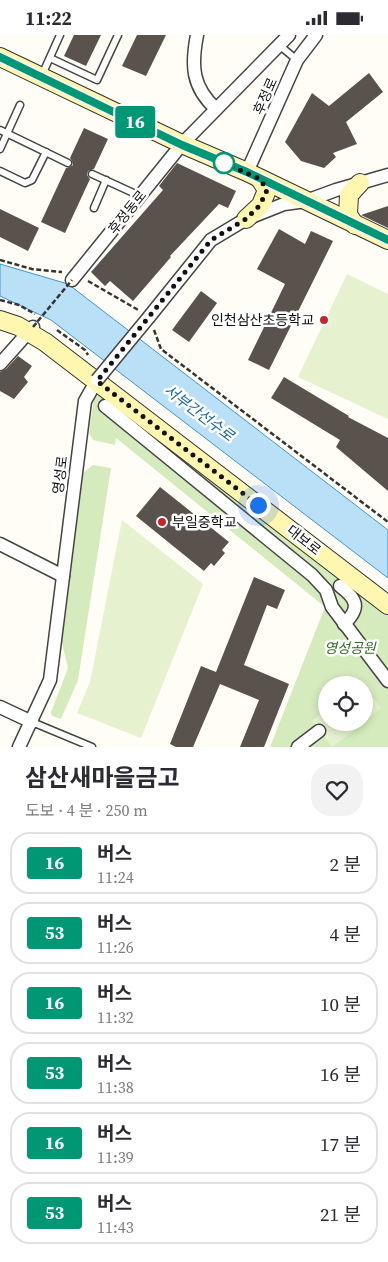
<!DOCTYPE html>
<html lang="ko">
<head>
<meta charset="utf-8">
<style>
	:root { --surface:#fff; --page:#f2f2f3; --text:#2b2b33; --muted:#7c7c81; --line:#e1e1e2 }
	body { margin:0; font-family:"Source Serif 4","Noto Sans KR",serif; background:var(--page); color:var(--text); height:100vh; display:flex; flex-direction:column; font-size:19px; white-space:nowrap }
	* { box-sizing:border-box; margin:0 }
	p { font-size:16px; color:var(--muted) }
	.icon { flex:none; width:28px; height:28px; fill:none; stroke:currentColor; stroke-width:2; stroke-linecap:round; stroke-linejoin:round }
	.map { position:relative; height:712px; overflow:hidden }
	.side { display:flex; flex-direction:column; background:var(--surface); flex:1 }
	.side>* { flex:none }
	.badge { padding:0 10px; border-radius:4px; font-size:18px; line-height:32px }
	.controls { position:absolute; left:318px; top:641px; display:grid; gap:10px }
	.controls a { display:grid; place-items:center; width:55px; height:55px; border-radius:50%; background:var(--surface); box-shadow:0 2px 8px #0003; font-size:25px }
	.you { position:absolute; width:25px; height:25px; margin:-12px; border:4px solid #fff; border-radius:50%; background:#1a73e8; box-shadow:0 0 0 8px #1a73e833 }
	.map>.badge { position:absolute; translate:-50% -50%; box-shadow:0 0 0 2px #fff }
	.round { display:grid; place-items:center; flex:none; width:52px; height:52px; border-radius:20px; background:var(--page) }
	.summary { display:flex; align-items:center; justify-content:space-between; height:85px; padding:0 25px }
	h1 { font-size:24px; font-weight:700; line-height:38px }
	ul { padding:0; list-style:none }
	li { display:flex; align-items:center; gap:15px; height:62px; margin:0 10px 8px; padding:0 15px; border:2px solid var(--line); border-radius:20px }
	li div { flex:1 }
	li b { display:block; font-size:19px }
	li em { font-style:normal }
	li .badge { min-width:55px; font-weight:700; text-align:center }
	.status { display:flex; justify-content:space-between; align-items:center; height:35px; padding:0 25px; background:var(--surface); direction:ltr }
	.status svg { height:14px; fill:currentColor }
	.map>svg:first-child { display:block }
	.green { fill:#d5ebbd; fill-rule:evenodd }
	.pitch { fill:#e6f2cf }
	.water { fill:#b9e0f7; stroke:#3f96cf }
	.building { fill:#5a524d }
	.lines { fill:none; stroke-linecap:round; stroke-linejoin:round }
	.lane-casing { stroke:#444; stroke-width:9 }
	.street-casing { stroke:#444; stroke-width:15 }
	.secondary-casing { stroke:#333; stroke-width:20 }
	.path { stroke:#333; stroke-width:2.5; stroke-dasharray:5 2.5; stroke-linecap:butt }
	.lane { stroke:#fff; stroke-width:6 }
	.street { stroke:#fff; stroke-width:12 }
	.secondary { stroke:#fff6b0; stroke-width:18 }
	.street-bridge-casing { stroke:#444; stroke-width:15; stroke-linecap:butt }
	.path-bridge { stroke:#333; stroke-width:2.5; stroke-dasharray:5 2.5; stroke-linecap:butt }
	.street-bridge { stroke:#fff; stroke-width:12 }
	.line-casing { stroke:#fff; stroke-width:11 }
	.line { stroke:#009775; stroke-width:8 }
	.walk { stroke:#111; stroke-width:5; stroke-dasharray:0 9 }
	.stop-dot { fill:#fff; stroke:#009775; stroke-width:2.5 }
	.poi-dot { fill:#c4262e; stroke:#fff; stroke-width:2 }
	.labels { text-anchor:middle; stroke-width:5; stroke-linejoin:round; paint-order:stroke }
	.street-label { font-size:14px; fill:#111; stroke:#fff }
	.poi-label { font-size:14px; fill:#111; stroke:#fff; text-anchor:end }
	.park-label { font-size:14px; font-style:italic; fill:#2f6b1f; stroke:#fff }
	.water-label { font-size:15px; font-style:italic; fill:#1768a6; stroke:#fff }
</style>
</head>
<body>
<div class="status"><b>11:22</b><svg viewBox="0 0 49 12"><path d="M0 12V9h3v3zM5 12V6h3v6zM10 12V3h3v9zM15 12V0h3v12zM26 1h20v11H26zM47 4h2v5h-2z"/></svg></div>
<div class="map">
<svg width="388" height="712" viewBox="0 0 388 712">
	<rect width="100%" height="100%" fill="#fffdf5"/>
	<!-- green -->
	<g class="green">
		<path d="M106 355 338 541 388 579V712H270L325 572 116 403 115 410 93 405 89 398 94 363ZM326 650H364V688H326Z"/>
		<path d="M93 430 111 433 78 645 61 684 52 681 51 677 68 633 62 608 83 438Z"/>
	</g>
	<!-- pitch -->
	<g class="pitch">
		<path d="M347 239 388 259V384L298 342Z"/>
		<path d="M122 485 203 549 141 703 77 678 90 647Z"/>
		<path d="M364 651 381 673 364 687Z"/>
		<path d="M326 674V688H363L332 712 312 686Z"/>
	</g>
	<!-- water -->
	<path class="water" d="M0 229 68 249 388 495V543L51 285 0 261Z"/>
	<!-- building -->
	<g class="building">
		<path d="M74 0H101L86 31 64 21Z"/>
		<path d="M137 0H166L146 41 122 31Z"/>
		<path d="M369 38 383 57 346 87 357 109 333 118 336 122 324 133 301 126 285 107 312 58 329 71Z"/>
		<path d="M84 93 108 104 94 134 88 136 87 140 90 144 65 198 41 187 66 133 70 132 73 130 72 126 70 123Z"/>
		<path d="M177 128 236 156 228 173 219 169 170 221 171 222 133 266 110 246 105 251 91 237 163 155 159 151Z"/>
		<path d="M388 171V193L361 180Z"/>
		<path d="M0 174 39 193 28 216 0 202Z"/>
		<path d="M279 194 305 209 311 196 333 206 269 335 248 325 285 249 257 234Z"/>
		<path d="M201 256 217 268 189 307 172 295Z"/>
		<path d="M18 321 32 331 24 342 28 347 14 364 0 356V337L6 334Z"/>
		<path d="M284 342 349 381 348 382 388 403V456L336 412 340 405 271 363Z"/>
		<path d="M160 452 229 507 222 515 225 518 214 531 211 528 204 536 136 481Z"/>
		<path d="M254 542 285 555 277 574 267 570 244 630 289 649 264 712H240L259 665 220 649 193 712H176L170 709 201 631 216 637Z"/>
	</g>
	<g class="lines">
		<defs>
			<g id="lane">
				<path d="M279 10 297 25"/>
				<path d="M50 23 97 45 118 0"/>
				<path d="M42 40 60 0"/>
				<path d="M0 95 68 128"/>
				<path d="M0 114 20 70"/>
				<path d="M0 136 25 148 32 145 46 117"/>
				<path d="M92 139 140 161"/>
				<path d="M94 173 106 145"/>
				<path d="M32 687 92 712"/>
			</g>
			<g id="street">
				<path d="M197 0C191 31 192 52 216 74"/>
				<path d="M247 137 297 25 316 0"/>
				<path d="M72 245 182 109 289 0"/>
				<path d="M149 282 211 205 246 184 284 169 306 166 336 155 388 140"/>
				<path d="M0 329 33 292"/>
				<path d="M105 371 312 540 326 555 332 572 388 646"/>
				<path d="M0 509 63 541"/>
				<path d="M340 551C357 564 361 573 344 589"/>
				<path d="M0 672 32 687"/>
				<path d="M19 712 50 645 85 366 97 345"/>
				<path d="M298 712 319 696"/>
			</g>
			<g id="secondary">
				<path d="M0 22 182 109 247 137 388 205"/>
				<path d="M246 184 261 170 267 155 260 144"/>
				<path d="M355 190 348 180 349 160 360 148"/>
				<path d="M0 285 18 291 45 307 388 570"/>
			</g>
		</defs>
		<!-- lane casing -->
		<use href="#lane" class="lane-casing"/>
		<!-- street casing -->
		<use href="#street" class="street-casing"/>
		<!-- secondary casing -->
		<use href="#secondary" class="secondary-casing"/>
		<!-- path -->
		<g class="path">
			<path d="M0 225 32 234 62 237"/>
			<path d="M88 246 140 276"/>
			<path d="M0 265 19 270 35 279"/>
			<path d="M57 295 85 315 88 320"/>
			<path d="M154 295 161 314 388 487"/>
		</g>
		<!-- lane -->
		<use href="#lane" class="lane"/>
		<!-- street -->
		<use href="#street" class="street"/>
		<!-- secondary -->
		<use href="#secondary" class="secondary"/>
		<defs>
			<path id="street-bridge" d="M97 345 149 282"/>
		</defs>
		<!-- street-bridge casing -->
		<use href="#street-bridge" class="street-bridge-casing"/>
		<!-- path-bridge -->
		<path class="path-bridge" d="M33 292 72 245"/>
		<!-- street-bridge -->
		<use href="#street-bridge" class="street-bridge"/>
	</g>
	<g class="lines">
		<defs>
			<path id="line" d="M0 22 182 110 247 137 388 205"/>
		</defs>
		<!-- line casing -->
		<use href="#line" class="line-casing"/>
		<!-- line -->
		<use href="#line" class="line"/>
		<!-- walk -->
		<path class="walk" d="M224 128 260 144 267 155 260 170 246 184 211 205 97 346 258 470"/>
	</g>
	<!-- markers -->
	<circle class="stop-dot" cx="224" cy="128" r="10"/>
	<g class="poi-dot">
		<circle cx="324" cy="285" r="5"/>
		<circle cx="162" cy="487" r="5"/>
	</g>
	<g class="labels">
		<!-- street labels -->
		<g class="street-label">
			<text transform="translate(265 61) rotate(-66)" y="5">후정로</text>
			<text transform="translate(127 177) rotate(-51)" y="5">후정동로</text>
			<text transform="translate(60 440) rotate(-83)" y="5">영성로</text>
			<text transform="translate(304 505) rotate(38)" y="5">대보로</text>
		</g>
		<!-- poi labels -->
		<g class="poi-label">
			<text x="314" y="290">인천삼산초등학교</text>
			<text x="172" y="492" text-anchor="start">부일중학교</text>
		</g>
		<!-- park labels -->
		<g class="park-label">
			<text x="350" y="618">영성공원</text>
		</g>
		<!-- water labels -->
		<g class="water-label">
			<text transform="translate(199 378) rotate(37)" y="5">서부간선수로</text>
		</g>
	</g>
</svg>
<div class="controls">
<a><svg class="icon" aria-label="locate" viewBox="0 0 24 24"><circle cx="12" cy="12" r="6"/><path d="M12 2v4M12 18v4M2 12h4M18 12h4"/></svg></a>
</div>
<div class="you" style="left:258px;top:470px"></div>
<b class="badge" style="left:135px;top:87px;background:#009775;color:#fff">16</b>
</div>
<section class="side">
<div class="summary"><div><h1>삼산새마을금고</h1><p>도보 · 4 분 · 250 m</p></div><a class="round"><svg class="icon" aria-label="heart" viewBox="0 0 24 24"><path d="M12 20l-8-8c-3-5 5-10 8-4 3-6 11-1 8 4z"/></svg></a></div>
<ul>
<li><span class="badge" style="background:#009775;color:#fff">16</span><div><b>버스</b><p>11:24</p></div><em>2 분</em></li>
<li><span class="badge" style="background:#009775;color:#fff">53</span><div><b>버스</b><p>11:26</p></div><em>4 분</em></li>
<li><span class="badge" style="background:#009775;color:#fff">16</span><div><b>버스</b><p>11:32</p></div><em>10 분</em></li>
<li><span class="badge" style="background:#009775;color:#fff">53</span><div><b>버스</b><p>11:38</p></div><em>16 분</em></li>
<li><span class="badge" style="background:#009775;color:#fff">16</span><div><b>버스</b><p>11:39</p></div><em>17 분</em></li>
<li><span class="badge" style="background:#009775;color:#fff">53</span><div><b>버스</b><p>11:43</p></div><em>21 분</em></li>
</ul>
</section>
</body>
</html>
